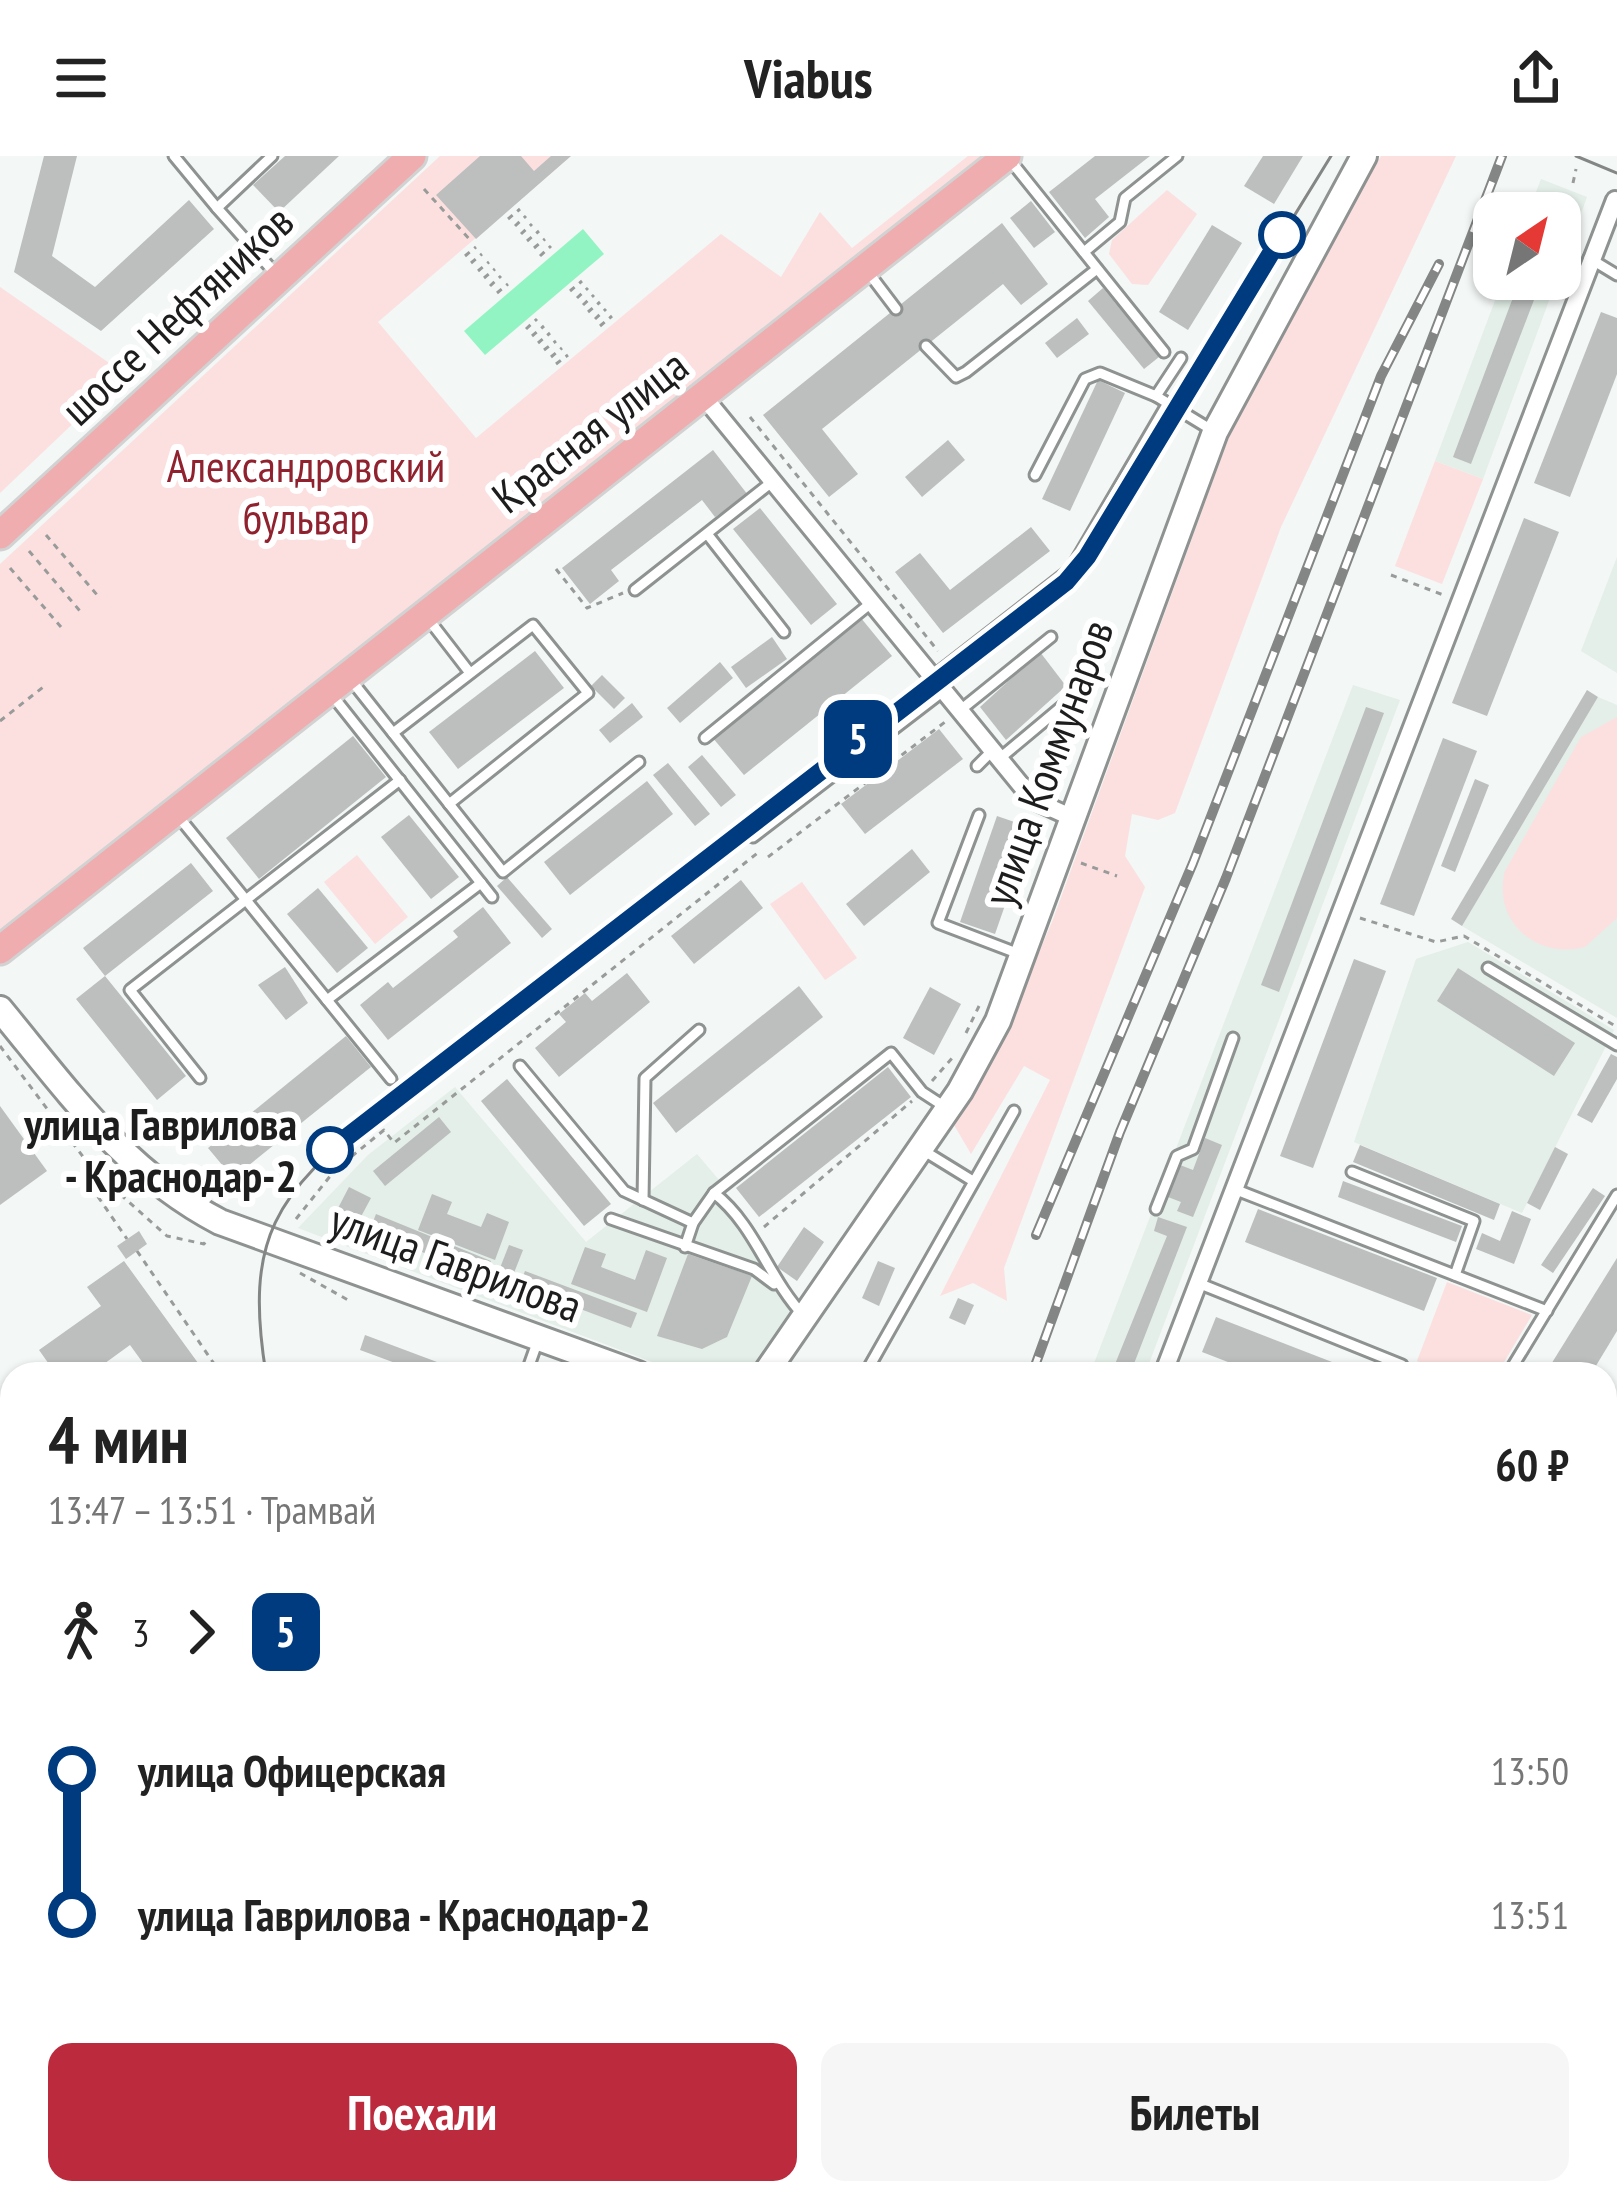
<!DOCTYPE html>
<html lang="ru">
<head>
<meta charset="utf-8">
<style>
	:root { --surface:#fff; --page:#f6f6f6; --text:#222; --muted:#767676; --accent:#bb2a3d }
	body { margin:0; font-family:"PT Sans Narrow",sans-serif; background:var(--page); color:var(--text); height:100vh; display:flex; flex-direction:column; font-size:45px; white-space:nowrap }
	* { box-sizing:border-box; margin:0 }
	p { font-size:39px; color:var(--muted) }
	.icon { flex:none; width:66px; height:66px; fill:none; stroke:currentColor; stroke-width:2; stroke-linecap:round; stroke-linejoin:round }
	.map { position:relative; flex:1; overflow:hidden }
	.details { position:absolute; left:0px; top:1206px; width:1617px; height:843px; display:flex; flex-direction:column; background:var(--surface); border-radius:36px 36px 0 0; box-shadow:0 3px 9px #0004 }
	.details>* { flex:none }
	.badge { padding:0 24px; border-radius:18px; font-size:42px; line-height:78px }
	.needle { width:78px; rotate:35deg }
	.fabs { position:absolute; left:1473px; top:36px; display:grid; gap:24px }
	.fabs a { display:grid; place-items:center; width:108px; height:108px; border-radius:24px; background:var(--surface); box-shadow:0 3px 9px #0004; font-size:60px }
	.map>.badge { position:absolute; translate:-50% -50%; box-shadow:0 0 0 6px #fff }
	.legs { display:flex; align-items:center; gap:18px; height:132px; padding:0 48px; font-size:39px }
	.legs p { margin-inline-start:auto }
	.summary { display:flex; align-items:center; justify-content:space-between; height:204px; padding:0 48px }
	h1 { font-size:66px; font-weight:800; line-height:90px }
	.cta { display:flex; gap:24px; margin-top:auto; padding:24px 48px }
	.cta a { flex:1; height:138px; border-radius:24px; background:var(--accent); color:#fff; font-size:48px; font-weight:800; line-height:138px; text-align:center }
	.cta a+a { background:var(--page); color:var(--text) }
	ul { padding:0 48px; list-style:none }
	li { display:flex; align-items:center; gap:42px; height:144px; font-size:45px }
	li i { display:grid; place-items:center; width:18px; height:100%; margin:0 15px; background:currentColor }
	li i::after { content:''; width:30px; height:30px; margin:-15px; border:9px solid; border-radius:50%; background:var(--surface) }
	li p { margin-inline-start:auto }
	li:first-child i { background:linear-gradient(#0000 50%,currentColor 0) }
	li:last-child i { background:linear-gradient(currentColor 50%,#0000 0) }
	header { display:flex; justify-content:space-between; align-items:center; height:156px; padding:0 48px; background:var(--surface); font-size:54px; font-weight:800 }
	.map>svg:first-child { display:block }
	.built { fill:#e3efe8 }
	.green { fill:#fce0e0 }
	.water { fill:#93f4c3 }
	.building { fill:#bcbfbd }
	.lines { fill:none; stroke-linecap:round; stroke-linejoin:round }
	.lane-casing { stroke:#8e9290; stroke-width:15 }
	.street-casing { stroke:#8e9290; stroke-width:22 }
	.secondary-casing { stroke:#8e9290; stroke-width:30 }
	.primary-casing { stroke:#d2d2d2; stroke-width:33 }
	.path { stroke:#989b99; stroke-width:3; stroke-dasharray:6 6; stroke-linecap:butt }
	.lane { stroke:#fff; stroke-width:9 }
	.street { stroke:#fff; stroke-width:16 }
	.secondary { stroke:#fff; stroke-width:24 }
	.primary { stroke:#efadaf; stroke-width:27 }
	.tram { stroke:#838684; stroke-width:3 }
	.rail-casing { stroke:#838684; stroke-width:10 }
	.rail { stroke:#fff; stroke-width:6; stroke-dasharray:18; stroke-linecap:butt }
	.line-1-casing { stroke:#fff; stroke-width:27 }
	.line-1 { stroke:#003b80; stroke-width:18 }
	.stop-1-dot { fill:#fff; stroke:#003b80; stroke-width:6 }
	.labels { text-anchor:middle; stroke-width:12; stroke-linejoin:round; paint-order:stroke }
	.street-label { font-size:45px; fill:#1c1d1c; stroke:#fff }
	.park-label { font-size:45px; fill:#90222f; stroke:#fff }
	.stop-label { font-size:45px; font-weight:bold; fill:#1c1d1c; stroke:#fff; text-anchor:end }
</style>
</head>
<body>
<header><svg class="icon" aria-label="menu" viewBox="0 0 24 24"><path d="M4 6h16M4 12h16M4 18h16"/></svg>Viabus<svg class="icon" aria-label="share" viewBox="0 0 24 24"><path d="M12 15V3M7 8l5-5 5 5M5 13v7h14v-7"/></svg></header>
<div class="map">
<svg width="1617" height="2047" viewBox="0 0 1617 2047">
	<rect width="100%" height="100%" fill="#f3f7f5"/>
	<!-- built -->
	<g class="built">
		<path d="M1541 23 1587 41 1560 115V57H1528Z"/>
		<path d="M1503 123H1557L1483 323 1435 305Z"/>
		<path d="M1617 401V517L1581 495Z"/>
		<path d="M1353 529 1400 544 1145 1218H1090Z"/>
		<path d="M1598 541 1617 549V862L1462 770Z"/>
		<path d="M1468 786 1614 874 1522 1057 1354 986 1416 803Z"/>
		<path d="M455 931 586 1086 697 998 719 1024 707 1035 750 1087 792 1156 752 1218H684L298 1072 368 999Z"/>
	</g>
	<!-- green -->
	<g class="green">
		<path d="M440 0H571L378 166 476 282 721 78 781 121 820 56 852 92 968 0H986L0 776V408Z"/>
		<path d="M1381 0H1456L1281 371 1175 657 1158 664 1132 658 1125 700 1145 731 1004 1112 1007 1145 973 1127 940 1140 1050 924 1024 910 971 998 954 969 988 915 1052 766 1230 278 1364 19 1369 21Z"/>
		<path d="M1167 34 1197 58 1148 129 1132 128 1109 98 1112 84Z"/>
		<path d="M0 131 125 218 0 337Z"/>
		<path d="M1435 305 1483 323 1442 428 1395 410Z"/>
		<path d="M1617 561V762L1585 791C1536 804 1492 765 1505 715L1581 581Z"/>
		<path d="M357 699 408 761 375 788 324 726Z"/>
		<path d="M802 726 857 802 825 824 770 748Z"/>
		<path d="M1447 1126 1532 1159 1497 1218H1453L1417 1205Z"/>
		<path d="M1617 1424V1648L1605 1641V1444Z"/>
	</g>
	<!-- water -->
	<path class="water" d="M583 73 604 98 485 199 464 175Z"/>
	<!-- building -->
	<g class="building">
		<path d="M44 0H77L52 100 95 131 189 44 214 73 101 175 14 116Z"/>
		<path d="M285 0H339L279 56 253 29Z"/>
		<path d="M480 0H521L534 15 551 0H571L476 83 436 39Z"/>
		<path d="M1095 0H1150L1095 43 1109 61 1085 82 1049 36Z"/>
		<path d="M1263 0H1303L1274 48 1244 30Z"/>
		<path d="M1554 36 1572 43 1560 74V57H1545Z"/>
		<path d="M1031 45 1055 76 1034 92 1010 62Z"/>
		<path d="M1002 67 1048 128 1021 149 1003 128 822 273 858 318 829 341 763 259Z"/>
		<path d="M1212 69 1242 87 1188 174 1159 156Z"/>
		<path d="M1520 123H1542L1471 308 1453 301Z"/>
		<path d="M1103 132 1159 201 1144 213 1088 145Z"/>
		<path d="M1601 156 1617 162V218L1570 341 1534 327Z"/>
		<path d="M1077 162 1089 178 1057 202 1045 187Z"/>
		<path d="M1098 224 1125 237 1070 355 1042 343Z"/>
		<path d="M948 284 965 304 922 341 905 321Z"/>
		<path d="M713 294 748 339 715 361 702 344 611 414 619 425 590 448 562 412Z"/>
		<path d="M760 352 837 448 811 469 733 373Z"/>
		<path d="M1524 362 1559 376 1487 560 1452 547Z"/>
		<path d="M1031 371 1050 395 943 477 895 416 920 397 950 434Z"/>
		<path d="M861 462 892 500 744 619 712 581Z"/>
		<path d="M772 481 787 503 746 532 731 511Z"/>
		<path d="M535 495 564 532 458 613 429 576Z"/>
		<path d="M1040 496 1066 530 1006 584 980 551Z"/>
		<path d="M720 506 733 522 680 567 667 552Z"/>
		<path d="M602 519 625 542 614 553 591 530Z"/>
		<path d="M1587 534 1598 541 1462 770 1451 763Z"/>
		<path d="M632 547 643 561 610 587 599 574Z"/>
		<path d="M1366 551 1384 557 1279 836 1261 829Z"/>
		<path d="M939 573 963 603 865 678 841 648Z"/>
		<path d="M353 580 386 621 259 723 226 682Z"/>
		<path d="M1443 582 1477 595 1414 760 1380 748Z"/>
		<path d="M702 599 736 639 721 651 688 611Z"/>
		<path d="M668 607 710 658 695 670 653 619Z"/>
		<path d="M1475 623 1489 629 1455 716 1441 710Z"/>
		<path d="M647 625 673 658 570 739 544 706Z"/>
		<path d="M409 659 459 721 431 743 381 681Z"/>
		<path d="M997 660 1032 672 995 778 960 766Z"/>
		<path d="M912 693 930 716 864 770 846 748Z"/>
		<path d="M191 707 213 735 105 820 186 920 157 944 76 843 105 820 83 792Z"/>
		<path d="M507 721 552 773 542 782 497 730Z"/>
		<path d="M741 724 763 752 694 808 671 780Z"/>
		<path d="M318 732 368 792 337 817 287 758Z"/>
		<path d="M483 751 511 787 388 884 360 849 388 826 393 832 458 781 453 775Z"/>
		<path d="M1354 803 1386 815 1313 1012 1280 1000Z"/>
		<path d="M285 811 308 847 286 864 258 829Z"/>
		<path d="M1458 812 1575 887 1554 920 1437 845Z"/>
		<path d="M627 817 650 846 559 921 535 892 566 866 559 858 585 837 592 845Z"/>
		<path d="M799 830 823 861 676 977 653 947Z"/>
		<path d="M930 831 961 848 934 899 903 882Z"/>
		<path d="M346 880 371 911 233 1022 208 992Z"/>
		<path d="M1611 898 1617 901V923L1592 967 1577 959Z"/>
		<path d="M888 911 911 941 759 1061 736 1032Z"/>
		<path d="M507 923 611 1048 584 1070 481 945Z"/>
		<path d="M0 950 47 1015 0 1049Z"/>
		<path d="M439 961 451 976 385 1030 373 1015Z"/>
		<path d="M1205 982 1222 989 1193 1061 1177 1055 1181 1046 1168 1041 1180 1009 1193 1014Z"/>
		<path d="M1360 989 1500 1048 1494 1064 1353 1006Z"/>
		<path d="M1555 991 1568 998 1540 1054 1527 1047Z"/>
		<path d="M1343 1025 1462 1070 1456 1086 1338 1041Z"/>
		<path d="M349 1031 371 1042 357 1068 336 1056Z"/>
		<path d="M1593 1032 1605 1040 1553 1117 1541 1109Z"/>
		<path d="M432 1038 452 1046 447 1058 481 1071 487 1057 509 1066 495 1104 418 1074Z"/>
		<path d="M1258 1053 1437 1122 1424 1155 1245 1086Z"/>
		<path d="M1512 1055 1531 1063 1514 1108 1476 1093 1482 1077 1500 1085Z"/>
		<path d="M376 1058 491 1105 485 1120 369 1076Z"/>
		<path d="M1158 1061 1187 1071 1130 1218H1111L1167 1080 1154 1075Z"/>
		<path d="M804 1071 824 1086 797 1125 777 1111Z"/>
		<path d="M139 1075 147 1088 126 1103 117 1090Z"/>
		<path d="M509 1089 523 1094 512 1122 498 1117Z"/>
		<path d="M585 1091 606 1098 601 1111 635 1124 646 1094 667 1102 647 1156 571 1128Z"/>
		<path d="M688 1098 752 1120 727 1181 702 1193 657 1180Z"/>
		<path d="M1617 1102V1175L1591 1218H1545Z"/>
		<path d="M124 1105 206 1218H151L130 1189 90 1218H56L39 1194 101 1150 87 1131Z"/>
		<path d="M878 1105 895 1112 879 1150 862 1142Z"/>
		<path d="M525 1115 637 1157 631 1172 519 1130Z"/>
		<path d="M958 1142 974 1149 965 1169 949 1162Z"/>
		<path d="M1216 1161 1363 1218H1259L1202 1196Z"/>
		<path d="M365 1179 469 1218H394L398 1208 360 1194Z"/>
		<path d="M1605 1773 1617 1780V1830L1605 1823Z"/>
		<path d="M0 1946 12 1963V2028L7 2031 0 2021Z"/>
		<path d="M408 2037H444L467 2047H404Z"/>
		<path d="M830 2037H883L878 2047H825Z"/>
		<path d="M973 2037H1017L1009 2047H967Z"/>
		<path d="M1081 2037H1167L1164 2047H1078Z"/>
		<path d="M1279 2037H1317L1314 2047H1277Z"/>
		<path d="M1368 2037H1398L1415 2047H1362Z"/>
	</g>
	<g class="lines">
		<defs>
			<g id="lane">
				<path d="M174 0 217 52"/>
				<path d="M272 0 217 52 275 117"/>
				<path d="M1010 4 1164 196"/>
				<path d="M1084 96 1120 66 1125 42 1177 0"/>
				<path d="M1589 102 1617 119"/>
				<path d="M868 116 896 153"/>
				<path d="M926 190 956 221 966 216 1097 113"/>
				<path d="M1181 202 1156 240 1215 276"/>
				<path d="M1035 319 1085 223 1100 217 1156 240"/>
				<path d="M708 379 784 476"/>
				<path d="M635 434 772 326"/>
				<path d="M426 460 470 517"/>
				<path d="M931 522 1071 413 1168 247"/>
				<path d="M351 524 503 716 639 606"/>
				<path d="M332 539 492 741"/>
				<path d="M958 556 1051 481"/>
				<path d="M393 577 533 469 588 537 449 648"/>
				<path d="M705 582 871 447"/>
				<path d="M999 603 1066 547"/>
				<path d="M977 610 992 595"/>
				<path d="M979 659 938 767 1022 799"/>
				<path d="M178 660 391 923"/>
				<path d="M753 681 942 536"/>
				<path d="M1488 812 1617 889"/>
				<path d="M327 844 481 727"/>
				<path d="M520 910 624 1035 693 1067"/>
				<path d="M200 922 130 834 400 624"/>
				<path d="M921 993 973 1025"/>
				<path d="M1352 1016 1474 1065 1455 1119"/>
				<path d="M1234 1033 1547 1155"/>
				<path d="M643 1044 645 922 699 874"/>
				<path d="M1156 1053 1177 1000 1193 993 1233 882"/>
				<path d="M611 1063 754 1113 774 1128"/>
				<path d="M685 1091 693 1067 714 1037"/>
				<path d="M1198 1127 1402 1209"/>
				<path d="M804 1160C768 1122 756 1070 714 1037L891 897 922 936 945 951"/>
				<path d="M526 1218 537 1187"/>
				<path d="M865 1218 1014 955"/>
				<path d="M1508 1218 1617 1039"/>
				<path d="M1605 1839 1617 1846"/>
				<path d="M0 1942 12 1947"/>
				<path d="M1605 2018 1617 1997"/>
				<path d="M1456 2037 1472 2047"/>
				<path d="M884 2047 889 2037"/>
				<path d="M1071 2047 1074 2037"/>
				<path d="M1330 2047 1333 2037"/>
				<path d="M1588 2047 1594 2037"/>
			</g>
			<g id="street">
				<path d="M703 240 1033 644 1073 662"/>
				<path d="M1163 1218 1615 44"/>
			</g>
			<g id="secondary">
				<path d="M0 853C67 934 124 1016 220 1066L638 1218"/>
				<path d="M765 1218 960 935 998 865 1215 276 1364 0"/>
				<path d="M1605 1364 1617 1344"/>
				<path d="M1605 1690 1617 1697"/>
				<path d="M1605 1710 1617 1718"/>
				<path d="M0 1821 12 1812"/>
				<path d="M1218 2047 1221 2037"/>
			</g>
			<g id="primary">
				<path d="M0 379 412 0"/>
				<path d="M0 794 1007 0"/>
			</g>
		</defs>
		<!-- lane casing -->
		<use href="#lane" class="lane-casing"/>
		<!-- street casing -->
		<use href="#street" class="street-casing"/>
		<!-- secondary casing -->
		<use href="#secondary" class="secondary-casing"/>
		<!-- primary casing -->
		<use href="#primary" class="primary-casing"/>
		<!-- path -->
		<g class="path">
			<path d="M1573 27 1576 13"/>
			<path d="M424 33 472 86"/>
			<path d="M508 63 520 53"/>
			<path d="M515 70 526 60"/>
			<path d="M521 78 532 68"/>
			<path d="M527 85 539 75"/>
			<path d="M534 92 545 83"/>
			<path d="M465 100 476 91"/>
			<path d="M540 100 551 90"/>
			<path d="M471 107 482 98"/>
			<path d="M478 115 489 106"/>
			<path d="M1248 118 1265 128"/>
			<path d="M484 122 495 113"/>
			<path d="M490 130 501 120"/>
			<path d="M570 135 582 125"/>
			<path d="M497 137 508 128"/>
			<path d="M577 142 588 132"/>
			<path d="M583 149 594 139"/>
			<path d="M588 156 600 146"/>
			<path d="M595 163 606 153"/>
			<path d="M600 170 612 160"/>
			<path d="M526 173 537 163"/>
			<path d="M532 180 544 170"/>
			<path d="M538 187 550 177"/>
			<path d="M544 194 556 185"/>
			<path d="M551 201 562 192"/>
			<path d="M556 208 568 199"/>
			<path d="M750 261 938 495"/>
			<path d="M46 379 98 440"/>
			<path d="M29 395 80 455"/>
			<path d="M10 412 61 471"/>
			<path d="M556 413 587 452 623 437"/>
			<path d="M1391 419 1446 440"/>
			<path d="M0 565 47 528"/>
			<path d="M768 701 945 566"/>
			<path d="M1081 707 1117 720"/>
			<path d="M1360 762 1436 786 1464 780 1617 871"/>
			<path d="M966 877 980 848"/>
			<path d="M0 890 93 1014 167 1080 204 1088 208 1082"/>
			<path d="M932 925 953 901"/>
			<path d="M103 1024 92 1032 127 1083"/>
			<path d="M296 1063 335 1014 384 974 394 987 760 695"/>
			<path d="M764 1071 912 945"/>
			<path d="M137 1095 221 1218"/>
			<path d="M300 1117 348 1144"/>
			<path d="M1414 1213 1426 1218"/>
			<path d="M1605 1762 1608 1757"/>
			<path d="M671 2047 675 2037"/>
			<path d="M1253 2047 1256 2037"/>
		</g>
		<!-- lane -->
		<use href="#lane" class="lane"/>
		<!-- street -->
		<use href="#street" class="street"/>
		<!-- secondary -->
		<use href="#secondary" class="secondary"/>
		<!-- primary -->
		<use href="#primary" class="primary"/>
		<!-- tram -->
		<g class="tram">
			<path d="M1576 0 1617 17"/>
			<path d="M266 1218C244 1082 275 1038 379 955L1074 418 1331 0"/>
			<path d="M1605 1297 1617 1277"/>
			<path d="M0 1760 12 1752"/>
			<path d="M1197 2047 1200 2037"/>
		</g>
		<defs>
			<g id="rail">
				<path d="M1036 1079 1193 707 1381 220 1439 108"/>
				<path d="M1032 1218 1120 976 1226 722 1502 0"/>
				<path d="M314 2047 329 2037"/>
				<path d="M574 2047 579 2037"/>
				<path d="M707 2047 711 2037"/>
				<path d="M917 2047 923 2037"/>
			</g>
		</defs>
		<!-- rail casing -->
		<use href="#rail" class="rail-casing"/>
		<!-- rail -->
		<use href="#rail" class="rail"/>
	</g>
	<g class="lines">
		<defs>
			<path id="line-1" d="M330 994 1066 426 1087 401 1282 79"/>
		</defs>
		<!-- line-1 casing -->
		<use href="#line-1" class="line-1-casing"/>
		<!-- line-1 -->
		<use href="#line-1" class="line-1"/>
	</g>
	<!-- markers -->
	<g class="stop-1-dot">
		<circle cx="1282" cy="79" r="21"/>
		<circle cx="330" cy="994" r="21"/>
	</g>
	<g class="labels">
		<!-- street labels -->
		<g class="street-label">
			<text transform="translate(177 159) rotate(-43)" y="16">шоссе Нефтяников</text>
			<text transform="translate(590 275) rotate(-38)" y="16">Красная улица</text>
			<text transform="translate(1048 607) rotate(-70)" y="16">улица Коммунаров</text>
			<text transform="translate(456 1107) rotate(20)" y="16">улица Гаврилова</text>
		</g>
		<!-- park labels -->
		<g class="park-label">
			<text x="306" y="326">Александровский<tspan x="306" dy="52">бульвар</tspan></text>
		</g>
		<!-- stop labels -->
		<g class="stop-label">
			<text x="297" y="984">улица Гаврилова<tspan x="297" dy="52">- Краснодар-2</tspan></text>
		</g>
	</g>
</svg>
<div class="fabs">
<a><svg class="needle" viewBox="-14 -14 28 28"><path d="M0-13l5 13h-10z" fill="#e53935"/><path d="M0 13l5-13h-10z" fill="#767676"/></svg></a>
</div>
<b class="badge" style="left:858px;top:583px;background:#003b80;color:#fff">5</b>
<section class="details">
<div class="summary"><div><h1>4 мин</h1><p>13:47 – 13:51 · Трамвай</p></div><b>60 ₽</b></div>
<div class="legs"><svg class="icon" aria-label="walk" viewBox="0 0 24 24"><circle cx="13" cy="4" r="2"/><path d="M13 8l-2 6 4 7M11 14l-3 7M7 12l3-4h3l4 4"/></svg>3<svg class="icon" aria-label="forward" viewBox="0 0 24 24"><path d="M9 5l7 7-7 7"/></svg><b class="badge" style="background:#003b80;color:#fff">5</b></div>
<ul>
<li><i style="color:#003b80"></i><b>улица Офицерская</b><p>13:50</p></li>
<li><i style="color:#003b80"></i><b>улица Гаврилова - Краснодар-2</b><p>13:51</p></li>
</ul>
<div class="cta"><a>Поехали</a><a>Билеты</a></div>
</section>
</div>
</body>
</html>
